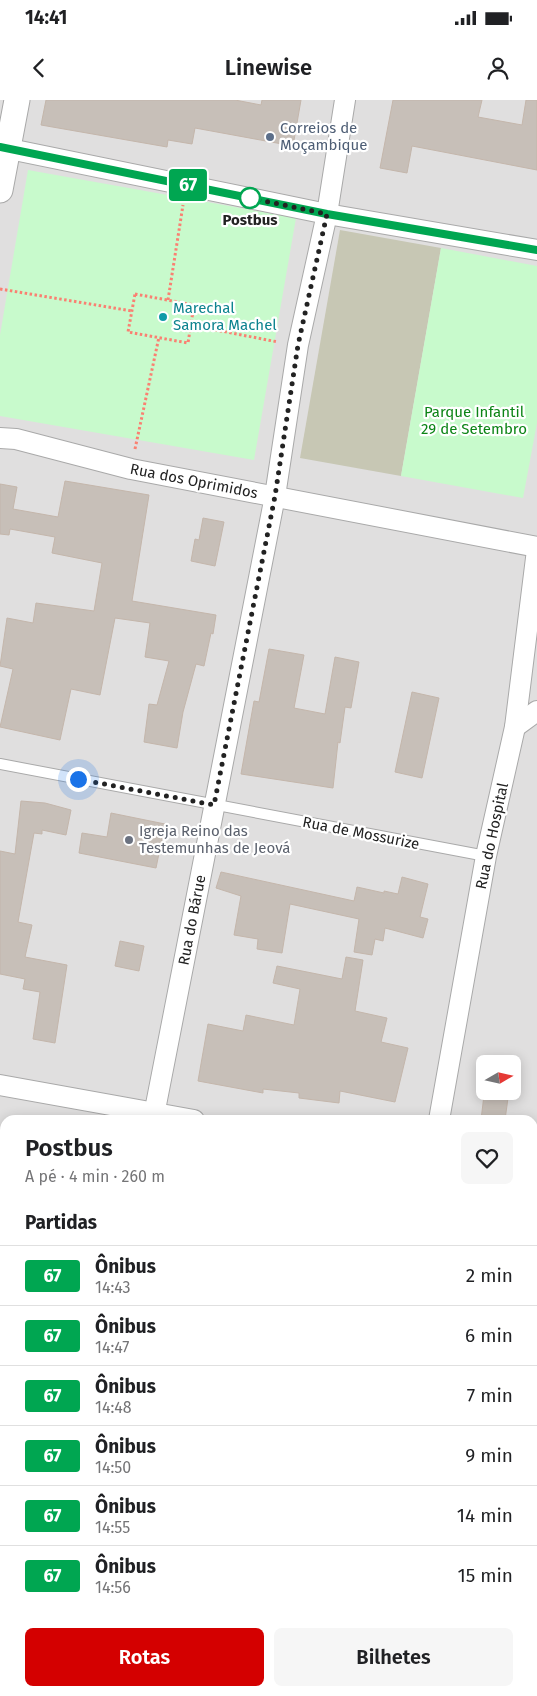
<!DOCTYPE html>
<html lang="pt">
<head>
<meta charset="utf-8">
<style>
	:root { --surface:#fff; --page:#f6f6f6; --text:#202124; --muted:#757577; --line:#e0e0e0; --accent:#d40000 }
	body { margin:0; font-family:"Fira Sans",sans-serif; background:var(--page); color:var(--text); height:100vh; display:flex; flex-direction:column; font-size:19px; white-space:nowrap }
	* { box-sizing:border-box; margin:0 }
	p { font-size:16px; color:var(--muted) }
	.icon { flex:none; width:28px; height:28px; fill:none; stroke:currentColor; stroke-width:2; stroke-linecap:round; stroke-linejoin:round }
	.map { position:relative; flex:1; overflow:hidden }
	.sheet { position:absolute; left:0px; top:1015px; width:538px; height:581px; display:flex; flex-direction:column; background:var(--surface); border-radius:15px 15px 0 0; box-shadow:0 2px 12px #0003 }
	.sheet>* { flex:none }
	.badge { padding:0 10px; border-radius:4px; font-size:18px; line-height:32px }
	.needle { width:32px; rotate:81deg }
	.fabs { position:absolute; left:476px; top:955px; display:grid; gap:10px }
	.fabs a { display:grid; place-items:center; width:45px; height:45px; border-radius:8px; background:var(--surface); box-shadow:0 2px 12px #0003; font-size:25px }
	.you { position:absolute; width:25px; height:25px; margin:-12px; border:4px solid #fff; border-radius:50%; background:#1a73e8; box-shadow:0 0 0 8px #1a73e833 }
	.map>.badge { position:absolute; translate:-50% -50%; box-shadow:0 0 0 2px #fff }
	h2 { padding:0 25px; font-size:19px; line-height:45px }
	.round { display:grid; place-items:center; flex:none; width:52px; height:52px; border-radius:8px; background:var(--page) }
	.overview { display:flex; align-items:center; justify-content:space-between; height:85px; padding:0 25px }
	h1 { font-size:24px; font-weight:600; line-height:38px }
	.button { display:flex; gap:10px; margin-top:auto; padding:10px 25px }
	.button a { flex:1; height:58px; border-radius:8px; background:var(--accent); color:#fff; font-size:20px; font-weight:600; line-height:58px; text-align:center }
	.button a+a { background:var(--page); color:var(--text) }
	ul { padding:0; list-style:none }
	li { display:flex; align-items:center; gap:15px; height:60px; padding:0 25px; border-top:1px solid var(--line) }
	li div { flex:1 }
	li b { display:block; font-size:19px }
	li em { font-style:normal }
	li .badge { min-width:55px; font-weight:700; text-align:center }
	.status { display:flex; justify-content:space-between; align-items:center; height:35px; padding:0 25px; background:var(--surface); direction:ltr }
	.status svg { height:14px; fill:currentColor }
	header { display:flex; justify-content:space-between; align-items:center; height:65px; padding:0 25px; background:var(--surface); font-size:22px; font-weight:600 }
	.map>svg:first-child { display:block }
	.residential { fill:#e0dfdf; fill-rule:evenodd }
	.construction { fill:#c7c7b4 }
	.park { fill:#c8facc }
	.building { fill:#c7bfb8; stroke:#c4b6ab }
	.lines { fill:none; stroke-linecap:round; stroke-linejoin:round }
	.service-casing { stroke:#a9a9a9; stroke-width:12 }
	.minor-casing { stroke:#a9a9a9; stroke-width:22 }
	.tertiary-casing { stroke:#a9a9a9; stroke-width:27 }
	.path { stroke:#fa8072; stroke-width:3; stroke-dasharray:2.5 2.5; stroke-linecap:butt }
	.service { stroke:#fff; stroke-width:10 }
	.minor { stroke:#fff; stroke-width:20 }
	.tertiary { stroke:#fff; stroke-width:25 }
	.line-casing { stroke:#fff; stroke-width:11 }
	.line { stroke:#00a651; stroke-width:8 }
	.walk { stroke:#222; stroke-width:5; stroke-dasharray:0 9 }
	.service-dot { fill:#5c6f8a; stroke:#fff; stroke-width:2 }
	.stop-dot { fill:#fff; stroke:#00a651; stroke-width:2.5 }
	.culture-dot { fill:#0f9aa8; stroke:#fff; stroke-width:2 }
	.worship-dot { fill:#6b7280; stroke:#fff; stroke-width:2 }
	.labels { text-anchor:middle; stroke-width:4.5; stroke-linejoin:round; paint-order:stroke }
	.service-label { font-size:15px; fill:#4e5e75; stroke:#fff; text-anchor:start }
	.stop-label { font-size:15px; font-weight:bold; fill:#222; stroke:#fff }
	.culture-label { font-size:15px; fill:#0d838f; stroke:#fff; text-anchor:start }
	.park-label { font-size:15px; fill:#0c8416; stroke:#fff }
	.street-label { font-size:15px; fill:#222; stroke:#fff }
	.worship-label { font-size:15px; fill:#5b616d; stroke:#fff; text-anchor:start }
</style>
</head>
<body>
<div class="status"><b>14:41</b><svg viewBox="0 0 49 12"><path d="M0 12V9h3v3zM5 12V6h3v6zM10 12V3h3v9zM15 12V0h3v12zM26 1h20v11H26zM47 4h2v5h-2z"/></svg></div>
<header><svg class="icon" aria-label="back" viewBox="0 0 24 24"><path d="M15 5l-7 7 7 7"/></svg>Linewise<svg class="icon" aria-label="person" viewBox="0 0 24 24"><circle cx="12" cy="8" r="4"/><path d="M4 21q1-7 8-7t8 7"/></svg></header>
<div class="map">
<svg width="537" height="1596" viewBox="0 0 537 1596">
	<rect width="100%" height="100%" fill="#f2efe9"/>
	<!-- residential -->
	<path class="residential" d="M0 0H537V1596H0ZM485 964H512V991H485ZM5 1020H532V1591H5Z"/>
	<!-- construction -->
	<path class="construction" d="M340 130 441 148 401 376 300 358Z"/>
	<!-- park -->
	<g class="park">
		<path d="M28 70 296 118 254 360 0 316V235Z"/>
		<path d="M441 148 537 166V323L523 398 401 376Z"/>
	</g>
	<!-- building -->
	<g class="building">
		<path d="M46 0H235L261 5 262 0H301L293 46 195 28 192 44 168 40 167 47 41 25Z"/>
		<path d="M393 0H482L478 17 522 25 526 0H537V70L412 46 407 73 380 68Z"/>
		<path d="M65 381 149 395 132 501 216 515 213 534 211 533 204 566 196 564 183 612 177 648 144 642 149 604 157 605 169 561 145 557 150 523 115 518 100 595 71 589 60 640 0 627 13 569 0 566 7 518 33 523 36 503 94 511 102 463 52 453 55 437 10 429 9 435 0 434V384L17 387 13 409 58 417Z"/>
		<path d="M203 418 224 422 215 466 191 461 195 439 199 440Z"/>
		<path d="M269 549 304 555 294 608 325 614 335 557 359 562 351 608 345 607 340 643 338 642 333 688 241 674 254 601 259 602Z"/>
		<path d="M412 592 439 598 422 678 395 672Z"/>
		<path d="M21 701 45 703 71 710 66 735 42 730V734L34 733 18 822 32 825 25 857 67 865 55 943 33 939 40 892 23 889 25 879 0 874V751L15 754Z"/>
		<path d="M111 713 165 724 156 768 79 753 82 733 107 737Z"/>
		<path d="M221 772 354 801 357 787 384 793V791L398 794 402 777 428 784 420 817 428 819 423 838 385 828 383 841 375 839 372 855 354 852 359 819 290 804 282 853 257 849 258 839 234 835 241 796 216 788Z"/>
		<path d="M120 841 144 846 139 871 115 866Z"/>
		<path d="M346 857 363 860 355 911 387 918 381 942 408 948 395 1002 340 991 339 1003 299 998V993L263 989V993L198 981 208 924 243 931 246 915 294 925 300 889 273 883 277 866 342 879Z"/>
		<path d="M484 995 508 998 505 1020H481Z"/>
	</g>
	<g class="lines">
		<defs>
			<path id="service" d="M0 664 486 756"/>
			<g id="minor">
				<path d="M0 47 327 114 537 150"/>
				<path d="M0 338 16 339 131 369 537 447"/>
				<path d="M515 627 537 611"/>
				<path d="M0 985 194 1020"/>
				<path d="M153 1020 275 396 298 245 327 114 345 0"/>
				<path d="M439 1020 486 756 515 627 537 450"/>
				<path d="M532 1087 537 1088"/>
				<path d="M0 1308 5 1309"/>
				<path d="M532 1393 537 1394"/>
				<path d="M52 1596V1591"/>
				<path d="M231 1596 232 1591"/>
				<path d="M421 1596 422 1591"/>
			</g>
			<path id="tertiary" d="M0 90 17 0"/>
		</defs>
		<!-- service casing -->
		<use href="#service" class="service-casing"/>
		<!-- minor casing -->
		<use href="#minor" class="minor-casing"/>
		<!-- tertiary casing -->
		<use href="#tertiary" class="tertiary-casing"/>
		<!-- path -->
		<g class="path">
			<path d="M0 189 132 211"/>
			<path d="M135 194 194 205 188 243 128 232Z"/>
			<path d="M168 200 183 105"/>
			<path d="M190 225 278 242"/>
			<path d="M135 349 159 237"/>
		</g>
		<!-- service -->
		<use href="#service" class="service"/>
		<!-- minor -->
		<use href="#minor" class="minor"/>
		<!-- tertiary -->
		<use href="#tertiary" class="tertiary"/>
	</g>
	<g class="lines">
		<defs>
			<path id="line" d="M0 47 327 114 537 150"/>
		</defs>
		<!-- line casing -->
		<use href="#line" class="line-casing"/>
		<!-- line -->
		<use href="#line" class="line"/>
		<!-- walk -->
		<path class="walk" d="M78 679 214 705 275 396 298 245 327 114 250 98"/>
	</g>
	<!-- markers -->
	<circle class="service-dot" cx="270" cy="37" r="5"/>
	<circle class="stop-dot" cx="250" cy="98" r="10"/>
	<circle class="culture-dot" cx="163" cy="217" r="5"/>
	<circle class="worship-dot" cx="129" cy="740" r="5"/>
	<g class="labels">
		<!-- service labels -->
		<g class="service-label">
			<text x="280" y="33">Correios de<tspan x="280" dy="17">Moçambique</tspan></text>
		</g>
		<!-- stop labels -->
		<g class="stop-label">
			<text x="250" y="125">Postbus</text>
		</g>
		<!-- culture labels -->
		<g class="culture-label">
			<text x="173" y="213">Marechal<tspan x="173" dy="17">Samora Machel</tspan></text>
		</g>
		<!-- park labels -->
		<g class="park-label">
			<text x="474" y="317">Parque Infantil<tspan x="474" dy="17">29 de Setembro</tspan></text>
		</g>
		<!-- street labels -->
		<g class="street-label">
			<text transform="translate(194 381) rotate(11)" y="5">Rua dos Oprimidos</text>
			<text transform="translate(361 733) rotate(11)" y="5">Rua de Mossurize</text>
			<text transform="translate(492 736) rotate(-78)" y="5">Rua do Hospital</text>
			<text transform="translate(192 820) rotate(-79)" y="5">Rua do Bárue</text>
		</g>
		<!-- worship labels -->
		<g class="worship-label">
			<text x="139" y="736">Igreja Reino das<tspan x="139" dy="17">Testemunhas de Jeová</tspan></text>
		</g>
	</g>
</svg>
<div class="fabs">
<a><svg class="needle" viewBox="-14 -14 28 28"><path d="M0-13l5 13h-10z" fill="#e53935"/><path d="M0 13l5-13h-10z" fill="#757577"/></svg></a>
</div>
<div class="you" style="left:78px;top:679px"></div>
<b class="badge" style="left:188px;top:85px;background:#00a651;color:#fff">67</b>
<section class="sheet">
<div class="overview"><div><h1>Postbus</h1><p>A pé · 4 min · 260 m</p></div><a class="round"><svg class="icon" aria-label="heart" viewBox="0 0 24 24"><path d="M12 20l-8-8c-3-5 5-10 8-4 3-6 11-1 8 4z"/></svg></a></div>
<h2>Partidas</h2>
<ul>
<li><span class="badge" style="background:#00a651;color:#fff">67</span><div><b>Ônibus</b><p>14:43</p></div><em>2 min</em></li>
<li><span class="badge" style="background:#00a651;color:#fff">67</span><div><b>Ônibus</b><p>14:47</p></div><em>6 min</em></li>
<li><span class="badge" style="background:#00a651;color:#fff">67</span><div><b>Ônibus</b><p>14:48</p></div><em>7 min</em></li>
<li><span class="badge" style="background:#00a651;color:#fff">67</span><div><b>Ônibus</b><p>14:50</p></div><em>9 min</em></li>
<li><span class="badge" style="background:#00a651;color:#fff">67</span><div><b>Ônibus</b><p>14:55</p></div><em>14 min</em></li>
<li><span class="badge" style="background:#00a651;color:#fff">67</span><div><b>Ônibus</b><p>14:56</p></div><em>15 min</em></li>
</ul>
<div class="button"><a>Rotas</a><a>Bilhetes</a></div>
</section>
</div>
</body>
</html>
